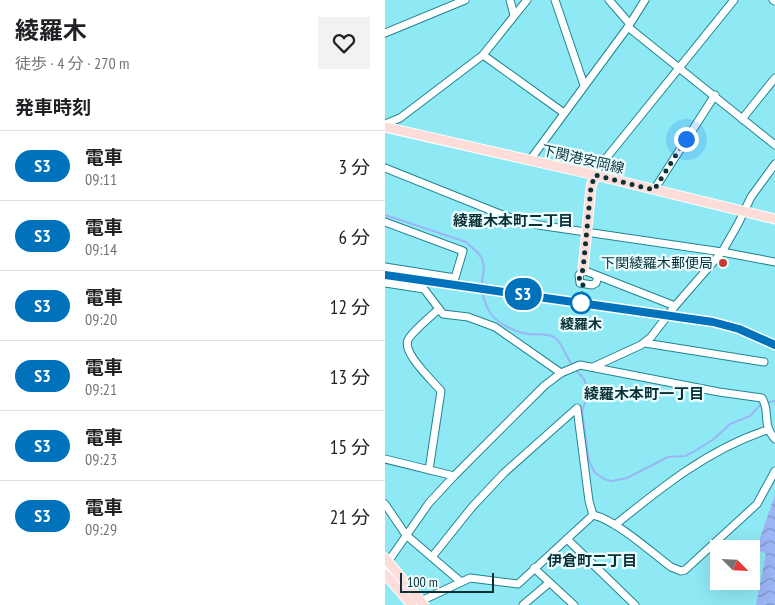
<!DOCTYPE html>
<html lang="ja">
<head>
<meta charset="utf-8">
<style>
	:root { --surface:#fff; --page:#f2f2f2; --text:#202124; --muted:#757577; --line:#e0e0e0 }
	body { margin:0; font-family:"PT Sans Narrow","Noto Sans JP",sans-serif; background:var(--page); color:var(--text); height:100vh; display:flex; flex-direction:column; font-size:19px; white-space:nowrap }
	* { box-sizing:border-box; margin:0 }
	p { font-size:16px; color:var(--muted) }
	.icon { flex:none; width:28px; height:28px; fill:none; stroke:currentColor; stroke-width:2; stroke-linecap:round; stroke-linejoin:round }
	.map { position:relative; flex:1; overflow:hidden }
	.drawer { display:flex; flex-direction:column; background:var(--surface); width:385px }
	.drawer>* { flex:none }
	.badge { padding:0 10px; border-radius:16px; font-size:18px; line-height:32px }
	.needle { width:32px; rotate:114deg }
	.fabs { position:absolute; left:325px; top:540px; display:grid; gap:10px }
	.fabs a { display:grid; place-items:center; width:50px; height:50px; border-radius:0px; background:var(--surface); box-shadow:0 5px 20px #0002; font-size:25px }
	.scale { position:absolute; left:15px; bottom:12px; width:94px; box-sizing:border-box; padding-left:5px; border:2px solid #093237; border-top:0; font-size:14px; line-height:18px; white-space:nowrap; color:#093237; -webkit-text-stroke:4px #ecfcff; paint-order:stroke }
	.you { position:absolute; width:25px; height:25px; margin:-12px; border:4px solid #fff; border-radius:50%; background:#1a73e8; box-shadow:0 0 0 8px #1a73e833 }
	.map>.badge { position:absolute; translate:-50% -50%; box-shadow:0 0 0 2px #fff }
	h2 { padding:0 15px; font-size:19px; line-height:45px }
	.round { display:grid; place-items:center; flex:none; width:52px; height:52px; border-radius:0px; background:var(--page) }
	.summary { display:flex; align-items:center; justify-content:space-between; height:85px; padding:0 15px }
	h1 { font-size:24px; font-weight:700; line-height:38px }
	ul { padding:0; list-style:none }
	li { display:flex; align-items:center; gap:15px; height:70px; padding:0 15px; border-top:1px solid var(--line) }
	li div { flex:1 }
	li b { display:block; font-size:19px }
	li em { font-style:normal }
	li .badge { min-width:55px; font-weight:700; text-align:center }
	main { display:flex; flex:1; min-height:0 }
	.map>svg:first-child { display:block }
	.water { fill:url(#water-waves) }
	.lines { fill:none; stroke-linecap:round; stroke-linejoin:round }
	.stream { stroke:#9bb5f5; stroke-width:2 }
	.minor-casing { stroke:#208490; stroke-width:9 }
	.major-casing { stroke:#fff; stroke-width:11 }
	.minor { stroke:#fff; stroke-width:7 }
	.major { stroke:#fdddd9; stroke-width:9 }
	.rail { stroke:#22555b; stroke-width:2; stroke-dasharray:9 9; stroke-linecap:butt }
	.line-casing { stroke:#fff; stroke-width:11 }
	.line { stroke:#0072bc; stroke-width:8 }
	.walk { stroke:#093237; stroke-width:5; stroke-dasharray:0 9 }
	.poi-dot { fill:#c83a35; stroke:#ecfcff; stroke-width:2 }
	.stop-dot { fill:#fff; stroke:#0072bc; stroke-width:2.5 }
	.labels { text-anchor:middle; stroke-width:4.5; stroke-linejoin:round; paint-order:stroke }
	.street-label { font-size:14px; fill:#093237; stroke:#ecfcff }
	.poi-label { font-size:14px; fill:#093237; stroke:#ecfcff; text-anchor:end }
	.stop-label { font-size:14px; font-weight:bold; fill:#093237; stroke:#ecfcff }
	.neighbourhood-label { font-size:15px; font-weight:bold; fill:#093237; stroke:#ecfcff }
</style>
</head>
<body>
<main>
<section class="drawer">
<div class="summary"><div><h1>綾羅木</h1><p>徒歩 · 4 分 · 270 m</p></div><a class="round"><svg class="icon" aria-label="heart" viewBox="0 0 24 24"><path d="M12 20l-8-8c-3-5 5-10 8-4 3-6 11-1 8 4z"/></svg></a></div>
<h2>発車時刻</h2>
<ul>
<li><span class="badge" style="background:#0072bc;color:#fff">S3</span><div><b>電車</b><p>09:11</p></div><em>3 分</em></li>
<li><span class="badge" style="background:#0072bc;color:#fff">S3</span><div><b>電車</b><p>09:14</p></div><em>6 分</em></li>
<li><span class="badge" style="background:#0072bc;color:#fff">S3</span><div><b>電車</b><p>09:20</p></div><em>12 分</em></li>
<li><span class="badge" style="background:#0072bc;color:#fff">S3</span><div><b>電車</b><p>09:21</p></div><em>13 分</em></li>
<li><span class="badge" style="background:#0072bc;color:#fff">S3</span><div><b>電車</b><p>09:23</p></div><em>15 分</em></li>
<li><span class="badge" style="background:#0072bc;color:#fff">S3</span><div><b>電車</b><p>09:29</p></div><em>21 分</em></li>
</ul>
</section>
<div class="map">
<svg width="390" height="605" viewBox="0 0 390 605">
	<defs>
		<pattern id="water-waves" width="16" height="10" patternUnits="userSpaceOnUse" patternTransform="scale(1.25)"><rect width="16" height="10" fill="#9bb5f5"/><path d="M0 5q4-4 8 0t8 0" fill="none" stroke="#7d94c7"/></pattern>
	</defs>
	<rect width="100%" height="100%" fill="#8ee9f5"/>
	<!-- water -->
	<path class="water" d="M390 495V605H371L381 554 371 549Z"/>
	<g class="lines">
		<!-- stream -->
		<g class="stream">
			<path d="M0 215 81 242C87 248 96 253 98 262 100 268 98 275 97 281 96 292 100 305 106 314 114 324 130 332 143 334 151 335 161 333 169 337 178 343 181 358 188 366"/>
			<path d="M191 370 199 379 204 391 197 411 204 461 210 473 221 480 227 481 242 478 283 457 300 456 308 452 329 439 345 424 365 416 376 404"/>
			<path d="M381 403 390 401"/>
		</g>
		<defs>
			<g id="minor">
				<path d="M125 0 129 15"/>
				<path d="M170 0 199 85"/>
				<path d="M224 0 244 23"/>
				<path d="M388 0 390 1"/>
				<path d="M243 27 390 145"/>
				<path d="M0 33 80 0"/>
				<path d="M98 55 179 113"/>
				<path d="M357 119 390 78"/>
				<path d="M0 124 15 118 98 55 142 0"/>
				<path d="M145 160 243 27 260 0"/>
				<path d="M0 168 120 216 153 225 337 252 390 262"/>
				<path d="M210 175 214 167 349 0"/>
				<path d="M269 190 330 95"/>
				<path d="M0 222 78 251 70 278 0 267"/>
				<path d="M213 276 211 283 207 285 195 283 194 275 198 270 290 306"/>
				<path d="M0 283 39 289 58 314 83 317 110 327 176 373"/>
				<path d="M260 343 379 362"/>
				<path d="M208 367 256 345 266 337 290 306 337 252 353 224 366 197 390 164"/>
				<path d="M0 459 69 476"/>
				<path d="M44 470 56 391C48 381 17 353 23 340 26 333 47 315 54 309"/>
				<path d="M0 504 21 535 76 582"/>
				<path d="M208 515C231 520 266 552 286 567L296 571 300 570 372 504 390 471"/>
				<path d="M230 525C277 487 324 449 382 430"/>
				<path d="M182 539 250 605"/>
				<path d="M47 557 87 507 119 473 192 408 204 501 208 515"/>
				<path d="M0 566 44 503 69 476 159 386 176 373 195 365 334 392 377 398C386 413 376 423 390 439"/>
				<path d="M149 568 189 605"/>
				<path d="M36 601 85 578 133 584 208 515"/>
				<path d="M138 605 164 583"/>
			</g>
			<g id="major">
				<path d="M0 127 210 175 390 219"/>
				<path d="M198 270 206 187 210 175"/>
				<path d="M0 558 39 605"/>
				<path d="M0 574 27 605"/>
			</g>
		</defs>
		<!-- minor casing -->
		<use href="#minor" class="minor-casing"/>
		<!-- major casing -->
		<use href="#major" class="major-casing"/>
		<!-- minor -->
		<use href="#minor" class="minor"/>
		<!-- major -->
		<use href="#major" class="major"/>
		<!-- rail -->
		<path class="rail" d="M0 275 328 322 354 329 390 345"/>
	</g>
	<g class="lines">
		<defs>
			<path id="line" d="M0 275 328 322 354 329 390 345"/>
		</defs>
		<!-- line casing -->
		<use href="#line" class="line-casing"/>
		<!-- line -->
		<use href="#line" class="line"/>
		<!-- walk -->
		<path class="walk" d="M196 303 198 284 195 283 194 275 198 270 206 187 210 175 269 190 301 139"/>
	</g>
	<!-- markers -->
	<circle class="poi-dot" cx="338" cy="263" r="5"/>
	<circle class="stop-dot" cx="196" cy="303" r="10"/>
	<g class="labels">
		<!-- street labels -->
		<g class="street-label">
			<text transform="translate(198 159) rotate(13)" y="5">下関港安岡線</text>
		</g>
		<!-- poi labels -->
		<g class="poi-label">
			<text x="328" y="268">下関綾羅木郵便局</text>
		</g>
		<!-- stop labels -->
		<g class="stop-label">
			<text x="196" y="329">綾羅木</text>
		</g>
		<!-- neighbourhood labels -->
		<g class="neighbourhood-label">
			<text x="128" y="226">綾羅木本町二丁目</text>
			<text x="259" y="399">綾羅木本町一丁目</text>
			<text x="207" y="566">伊倉町二丁目</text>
		</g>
	</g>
</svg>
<div class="fabs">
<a><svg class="needle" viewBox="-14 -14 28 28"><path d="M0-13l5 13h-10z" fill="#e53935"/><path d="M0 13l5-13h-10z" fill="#757577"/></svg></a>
</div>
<div class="scale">100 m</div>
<div class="you" style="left:301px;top:139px"></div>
<b class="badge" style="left:138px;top:294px;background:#0072bc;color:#fff">S3</b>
</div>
</main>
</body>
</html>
